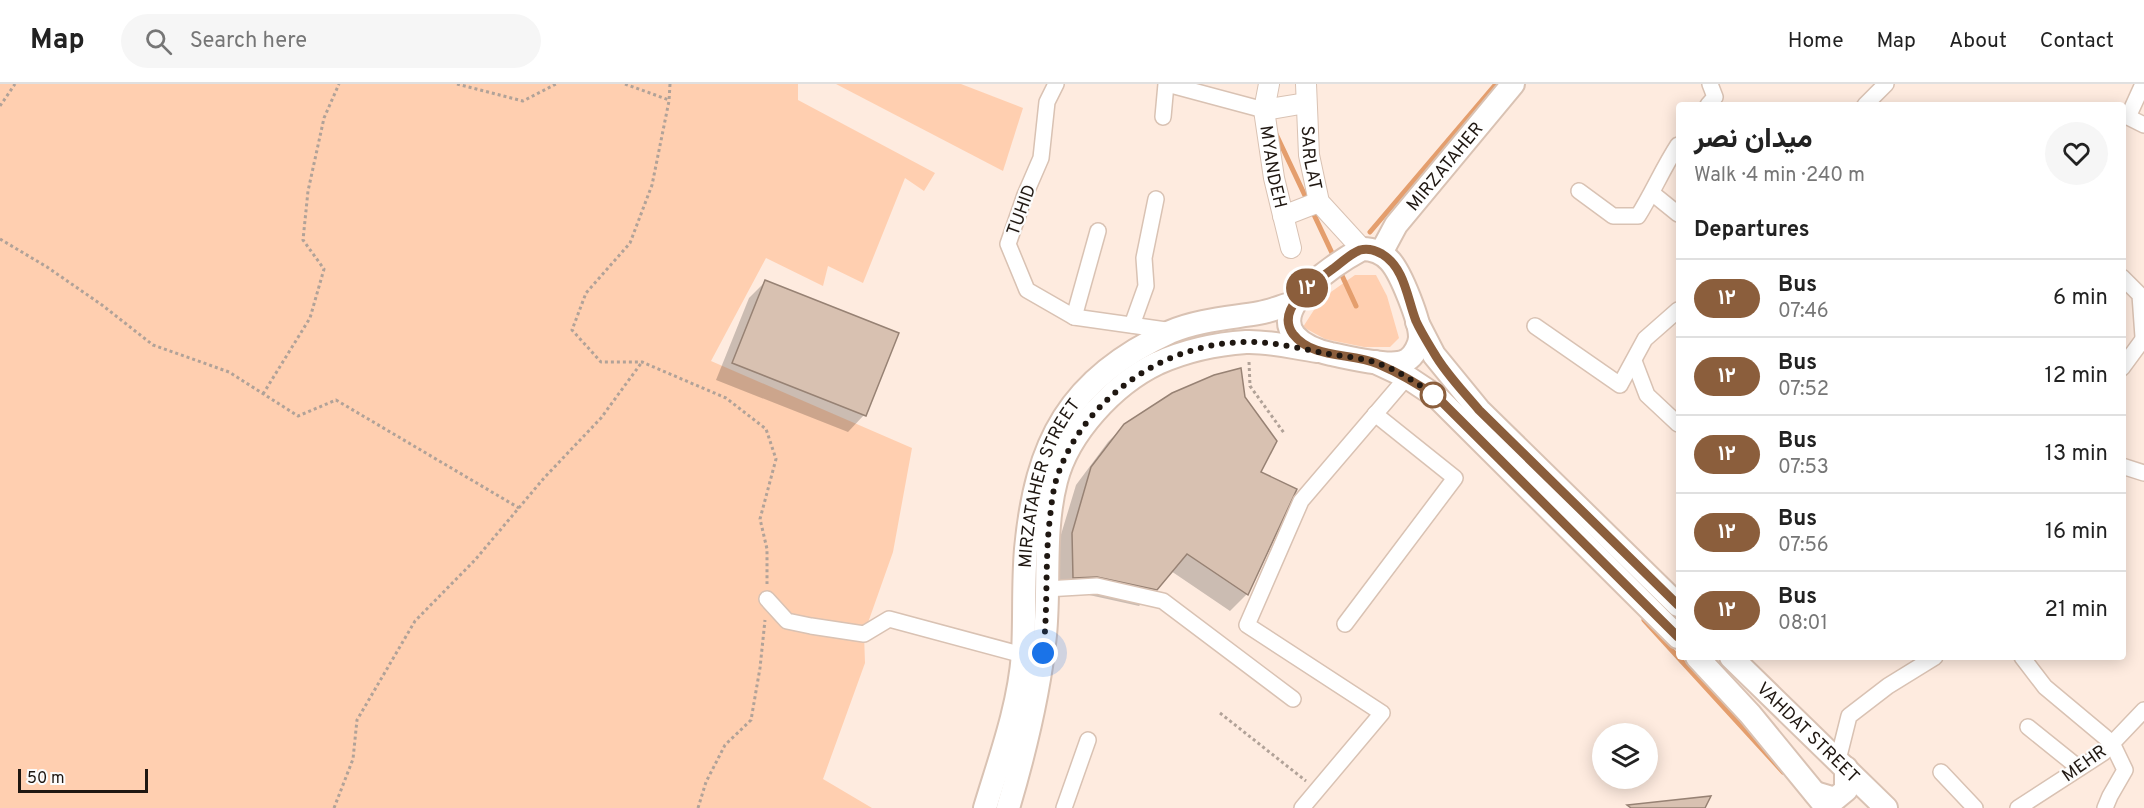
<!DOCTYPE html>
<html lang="en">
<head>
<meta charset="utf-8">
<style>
	:root { --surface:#fff; --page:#f6f6f6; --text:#222; --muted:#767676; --line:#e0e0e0 }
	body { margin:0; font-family:Overpass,Vazirmatn,sans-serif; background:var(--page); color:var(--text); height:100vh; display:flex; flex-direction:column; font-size:22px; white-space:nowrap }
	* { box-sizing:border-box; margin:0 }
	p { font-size:20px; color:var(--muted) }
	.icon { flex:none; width:33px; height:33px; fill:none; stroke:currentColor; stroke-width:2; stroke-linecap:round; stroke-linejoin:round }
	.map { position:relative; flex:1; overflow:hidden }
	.side { position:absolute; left:1676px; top:18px; width:450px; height:558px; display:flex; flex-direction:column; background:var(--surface); border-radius:6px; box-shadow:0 3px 15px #0003 }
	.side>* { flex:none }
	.badge { padding:0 12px; border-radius:20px; font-size:21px; line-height:39px }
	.buttons { position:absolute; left:1592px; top:639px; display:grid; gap:12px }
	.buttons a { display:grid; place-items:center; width:66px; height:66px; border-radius:50%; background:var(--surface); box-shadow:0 3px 15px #0003; font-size:30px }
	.scale { position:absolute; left:18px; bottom:15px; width:130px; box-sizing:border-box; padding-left:6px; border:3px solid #1f1711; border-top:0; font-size:16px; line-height:21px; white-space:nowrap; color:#1f1711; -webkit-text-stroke:4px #fcfcfc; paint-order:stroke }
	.you { position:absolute; width:30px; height:30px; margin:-15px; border:4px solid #fff; border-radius:50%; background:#1a73e8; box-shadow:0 0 0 9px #1a73e833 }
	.map>.badge { position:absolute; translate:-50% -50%; box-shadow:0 0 0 3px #fff }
	h2 { padding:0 18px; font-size:22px; line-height:54px }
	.round { display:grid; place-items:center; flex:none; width:63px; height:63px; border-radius:32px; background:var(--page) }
	.head { display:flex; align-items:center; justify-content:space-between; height:102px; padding:0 18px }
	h1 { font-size:28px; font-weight:800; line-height:45px }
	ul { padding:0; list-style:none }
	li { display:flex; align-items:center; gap:18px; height:78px; padding:0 18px; border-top:2px solid var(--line) }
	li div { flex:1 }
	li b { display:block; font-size:22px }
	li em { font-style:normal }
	li .badge { min-width:66px; font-weight:700; text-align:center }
	header { display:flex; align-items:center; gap:36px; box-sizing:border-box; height:84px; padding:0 30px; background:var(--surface); border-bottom:2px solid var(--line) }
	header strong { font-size:28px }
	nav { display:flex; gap:33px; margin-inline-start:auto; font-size:21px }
	.search { width:420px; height:54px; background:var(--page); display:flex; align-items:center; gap:15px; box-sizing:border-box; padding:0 21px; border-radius:33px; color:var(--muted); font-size:22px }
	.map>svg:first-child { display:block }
	.green { fill:#ffcfb0 }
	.shadow { fill:#0003 }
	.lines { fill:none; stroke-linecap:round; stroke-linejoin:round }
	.stream { stroke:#e49e6d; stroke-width:5 }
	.building { fill:#d8c1b1; stroke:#978274; stroke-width:1.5 }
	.minor-casing { stroke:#d9c2b3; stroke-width:18 }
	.tertiary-casing { stroke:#d9c2b3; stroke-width:22 }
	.secondary-casing { stroke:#d9c2b3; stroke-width:26 }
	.path { stroke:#b1a298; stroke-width:3; stroke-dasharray:3 3; stroke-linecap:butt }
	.minor { stroke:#fff; stroke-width:15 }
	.tertiary { stroke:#fff; stroke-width:20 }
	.secondary { stroke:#fff; stroke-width:22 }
	.line-casing { stroke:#fff; stroke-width:14 }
	.line { stroke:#8b5e3c; stroke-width:9 }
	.walk { stroke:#1f1711; stroke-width:6; stroke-dasharray:0 10.8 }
	.stop-dot { fill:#fff; stroke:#8b5e3c; stroke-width:3 }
	.labels { text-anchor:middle; stroke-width:4.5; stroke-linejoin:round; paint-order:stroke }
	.street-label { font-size:18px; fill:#1f1711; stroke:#fcfcfc }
</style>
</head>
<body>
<header>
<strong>Map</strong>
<div class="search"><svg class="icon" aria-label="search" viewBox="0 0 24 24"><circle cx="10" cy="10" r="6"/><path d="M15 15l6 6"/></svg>Search here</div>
<nav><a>Home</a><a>Map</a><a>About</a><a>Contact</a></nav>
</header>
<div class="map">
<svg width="2144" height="724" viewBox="0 0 2144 724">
	<rect width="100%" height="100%" fill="#feebdf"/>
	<!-- green -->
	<g class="green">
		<path d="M0 0H798V16L935 89 924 107 905 94 863 199 828 182 823 202 766 174 711 277 912 364 893 468 864 550 865 579 823 695 872 724H0Z"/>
		<path d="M836 0H961L1023 24 1003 87Z"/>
		<path d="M1355 191H1376L1387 212 1399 254 1390 263H1364L1325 255 1303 243 1321 215Z"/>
	</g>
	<!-- shadow -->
	<g class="shadow">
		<path d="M765 198 864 331 848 348 716 296 749 214Z"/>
		<path d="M1244 314 1259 389 1295 406 1247 510 1230 527 1171 487 1139 522 1080 509H1057L1056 467 1076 401 1108 358 1125 341Z"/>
	</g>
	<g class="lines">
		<!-- stream -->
		<g class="stream">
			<path d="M1275 48 1333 171"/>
			<path d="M1370 148 1496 0"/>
			<path d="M1339 185 1356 222"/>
			<path d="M1644 536 1783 688"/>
		</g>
	</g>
	<!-- building -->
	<g class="building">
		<path d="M765 196 899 249 866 332 732 279Z"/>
		<path d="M1241 284 1245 313 1277 357 1261 388 1297 405 1248 511 1187 470 1157 506 1097 493 1073 494 1072 449 1091 383 1124 340 1172 309 1214 291Z"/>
		<path d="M1711 712 1705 724H1631L1627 721Z"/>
	</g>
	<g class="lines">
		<defs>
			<g id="minor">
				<path d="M1056 0 1047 18 1041 74 1025 111 1008 160 1027 206 1074 233 1173 247"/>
				<path d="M1167 0 1264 26"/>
				<path d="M2143 0 2128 33 2144 41"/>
				<path d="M1708 21 1715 13 1710 0"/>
				<path d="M1865 21 1886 0"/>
				<path d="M1163 33 1166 0"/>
				<path d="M1579 107 1613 132H1638C1653 108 1663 84 1678 61"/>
				<path d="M1652 109 1678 130"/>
				<path d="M2122 193 2140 211 2143 253"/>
				<path d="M1074 233 1098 147"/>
				<path d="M1132 241 1146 202 1144 174 1156 115"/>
				<path d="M1535 242 1620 301 1645 255 1678 226"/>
				<path d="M1634 277 1647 311 1678 340"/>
				<path d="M2122 284 2144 254"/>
				<path d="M2122 382 2144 389"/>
				<path d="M1046 505 1097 502 1163 517 1293 615"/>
				<path d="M767 515 787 537 811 542 864 550 889 535 1023 571"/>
				<path d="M1345 540 1455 394 1375 330"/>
				<path d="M2022 573 2045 603 2112 659 2125 686 2110 712 2105 724"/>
				<path d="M2028 643 2079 684"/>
				<path d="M1838 676 1849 632 1888 602 1935 573"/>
				<path d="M1941 688 1975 724"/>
				<path d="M1064 724 1088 656"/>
				<path d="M1302 724 1382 629 1247 541 1301 417 1407 293"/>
				<path d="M2018 724 2103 669 2144 626"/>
			</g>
			<g id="tertiary">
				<path id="s1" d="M1269 0 1264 26 1274 94 1291 164"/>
				<path id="s2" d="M1306 0 1309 71 1319 118 1362 165"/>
				<path d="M1264 26 1306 19"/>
				<path d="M1283 132 1319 118"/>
			</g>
			<g id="secondary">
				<path d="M1362 165C1373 165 1382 168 1390 177 1401 189 1420 237 1420 253 1420 260 1414 272 1407 276 1393 285 1347 273 1331 270 1317 267 1304 262 1295 252 1268 222 1340 177 1362 165Z"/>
				<path id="s3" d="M1381 169 1396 141 1513 0"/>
				<path d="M1417 238 1434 271 1479 326 1678 521"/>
				<path d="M1375 278 1407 293 1437 313 1678 553"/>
				<path d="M1697 573 1750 630 1827 724"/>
				<path id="s4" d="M1731 573 1886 724"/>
				<path d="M1815 709 1835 715 1846 706V684"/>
				<path id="s5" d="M985 724C1000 674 1019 623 1023 570 1025 535 1023 500 1026 465 1036 358 1069 294 1170 248 1198 236 1230 234 1259 229 1271 227 1282 222 1294 219"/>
				<path d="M1008 724C1025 667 1039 610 1045 551 1050 499 1043 447 1056 397 1068 349 1114 300 1158 279 1185 267 1216 260 1246 258 1269 257 1295 264 1318 267"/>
			</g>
		</defs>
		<!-- minor casing -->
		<use href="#minor" class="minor-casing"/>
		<!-- tertiary casing -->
		<use href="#tertiary" class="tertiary-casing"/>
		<!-- secondary casing -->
		<use href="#secondary" class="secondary-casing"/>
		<!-- path -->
		<g class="path">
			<path d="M457 0 523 17 556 0"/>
			<path d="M625 0 669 16"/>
			<path d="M670 0 669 17 652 101 630 159 586 209 572 246 601 278H642L726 314 766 345 776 375 760 435 767 465V500"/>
			<path d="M0 22 15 0"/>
			<path d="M0 155 47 183 102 221 153 261 229 288 298 332 336 316 519 424"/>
			<path d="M1249 278 1250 302 1284 349"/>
			<path d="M263 310 310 234 324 185 303 156 308 107 324 34 339 0"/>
			<path d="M1220 629 1306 697"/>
			<path d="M334 724 353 675 357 636 415 537 475 476 544 394 601 334 642 278"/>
			<path d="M698 724 706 698 725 661 751 636 760 584 765 536"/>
		</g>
		<!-- minor -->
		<use href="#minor" class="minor"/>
		<!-- tertiary -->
		<use href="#tertiary" class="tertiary"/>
		<!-- secondary -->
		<use href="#secondary" class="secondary"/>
	</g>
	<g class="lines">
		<defs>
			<path id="line" d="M1678 521 1479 326C1464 308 1446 290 1434 269 1428 259 1421 248 1416 237 1407 214 1405 184 1382 170 1375 166 1367 164 1360 166 1350 170 1342 178 1334 184 1316 197 1274 224 1293 250 1313 276 1351 268 1378 280 1399 289 1418 300 1437 313L1678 553"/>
		</defs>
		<!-- line casing -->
		<use href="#line" class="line-casing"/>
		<!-- line -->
		<use href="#line" class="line"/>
		<!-- walk -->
		<path class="walk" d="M1043 569C1048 527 1045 485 1049 442 1051 426 1052 409 1057 393 1084 314 1165 258 1248 258 1275 258 1303 265 1329 270 1344 272 1360 274 1374 278 1397 285 1418 300 1437 313L1433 311"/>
	</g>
	<!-- markers -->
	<circle class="stop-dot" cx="1433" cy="311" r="12"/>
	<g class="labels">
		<!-- street labels -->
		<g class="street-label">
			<text dy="6" stroke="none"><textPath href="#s2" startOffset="74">SARLAT</textPath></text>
			<text dy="6" stroke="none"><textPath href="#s1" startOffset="84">MYANDEH</textPath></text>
			<text dy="6" stroke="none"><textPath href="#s3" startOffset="108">MIRZATAHER</textPath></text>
			<text transform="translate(1021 126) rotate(-70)" y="6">TUHID</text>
			<text dy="6" stroke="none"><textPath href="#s5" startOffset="334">MIRZATAHER STREET</textPath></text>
			<text dy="6" stroke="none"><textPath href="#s4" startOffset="108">VAHDAT STREET</textPath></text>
			<text transform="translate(2084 679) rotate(-35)" y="6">MEHR</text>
		</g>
	</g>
</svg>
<div class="buttons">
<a><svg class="icon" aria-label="layers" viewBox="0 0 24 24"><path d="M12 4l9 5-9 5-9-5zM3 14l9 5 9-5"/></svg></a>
</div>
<div class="scale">50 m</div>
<div class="you" style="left:1043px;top:569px"></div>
<b class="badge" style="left:1307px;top:204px;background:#8b5e3c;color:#fff">۱۲</b>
<section class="side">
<div class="head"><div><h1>میدان نصر</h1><p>Walk · 4 min · 240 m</p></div><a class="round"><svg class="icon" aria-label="heart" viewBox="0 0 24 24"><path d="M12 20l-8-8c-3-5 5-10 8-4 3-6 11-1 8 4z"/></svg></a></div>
<h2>Departures</h2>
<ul>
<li><span class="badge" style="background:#8b5e3c;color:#fff">۱۲</span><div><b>Bus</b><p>07:46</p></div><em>6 min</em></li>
<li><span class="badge" style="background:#8b5e3c;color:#fff">۱۲</span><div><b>Bus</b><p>07:52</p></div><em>12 min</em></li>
<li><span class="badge" style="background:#8b5e3c;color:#fff">۱۲</span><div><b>Bus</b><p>07:53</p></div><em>13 min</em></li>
<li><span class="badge" style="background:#8b5e3c;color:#fff">۱۲</span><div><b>Bus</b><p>07:56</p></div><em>16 min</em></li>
<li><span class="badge" style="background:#8b5e3c;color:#fff">۱۲</span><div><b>Bus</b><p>08:01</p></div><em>21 min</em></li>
</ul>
</section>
</div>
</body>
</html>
